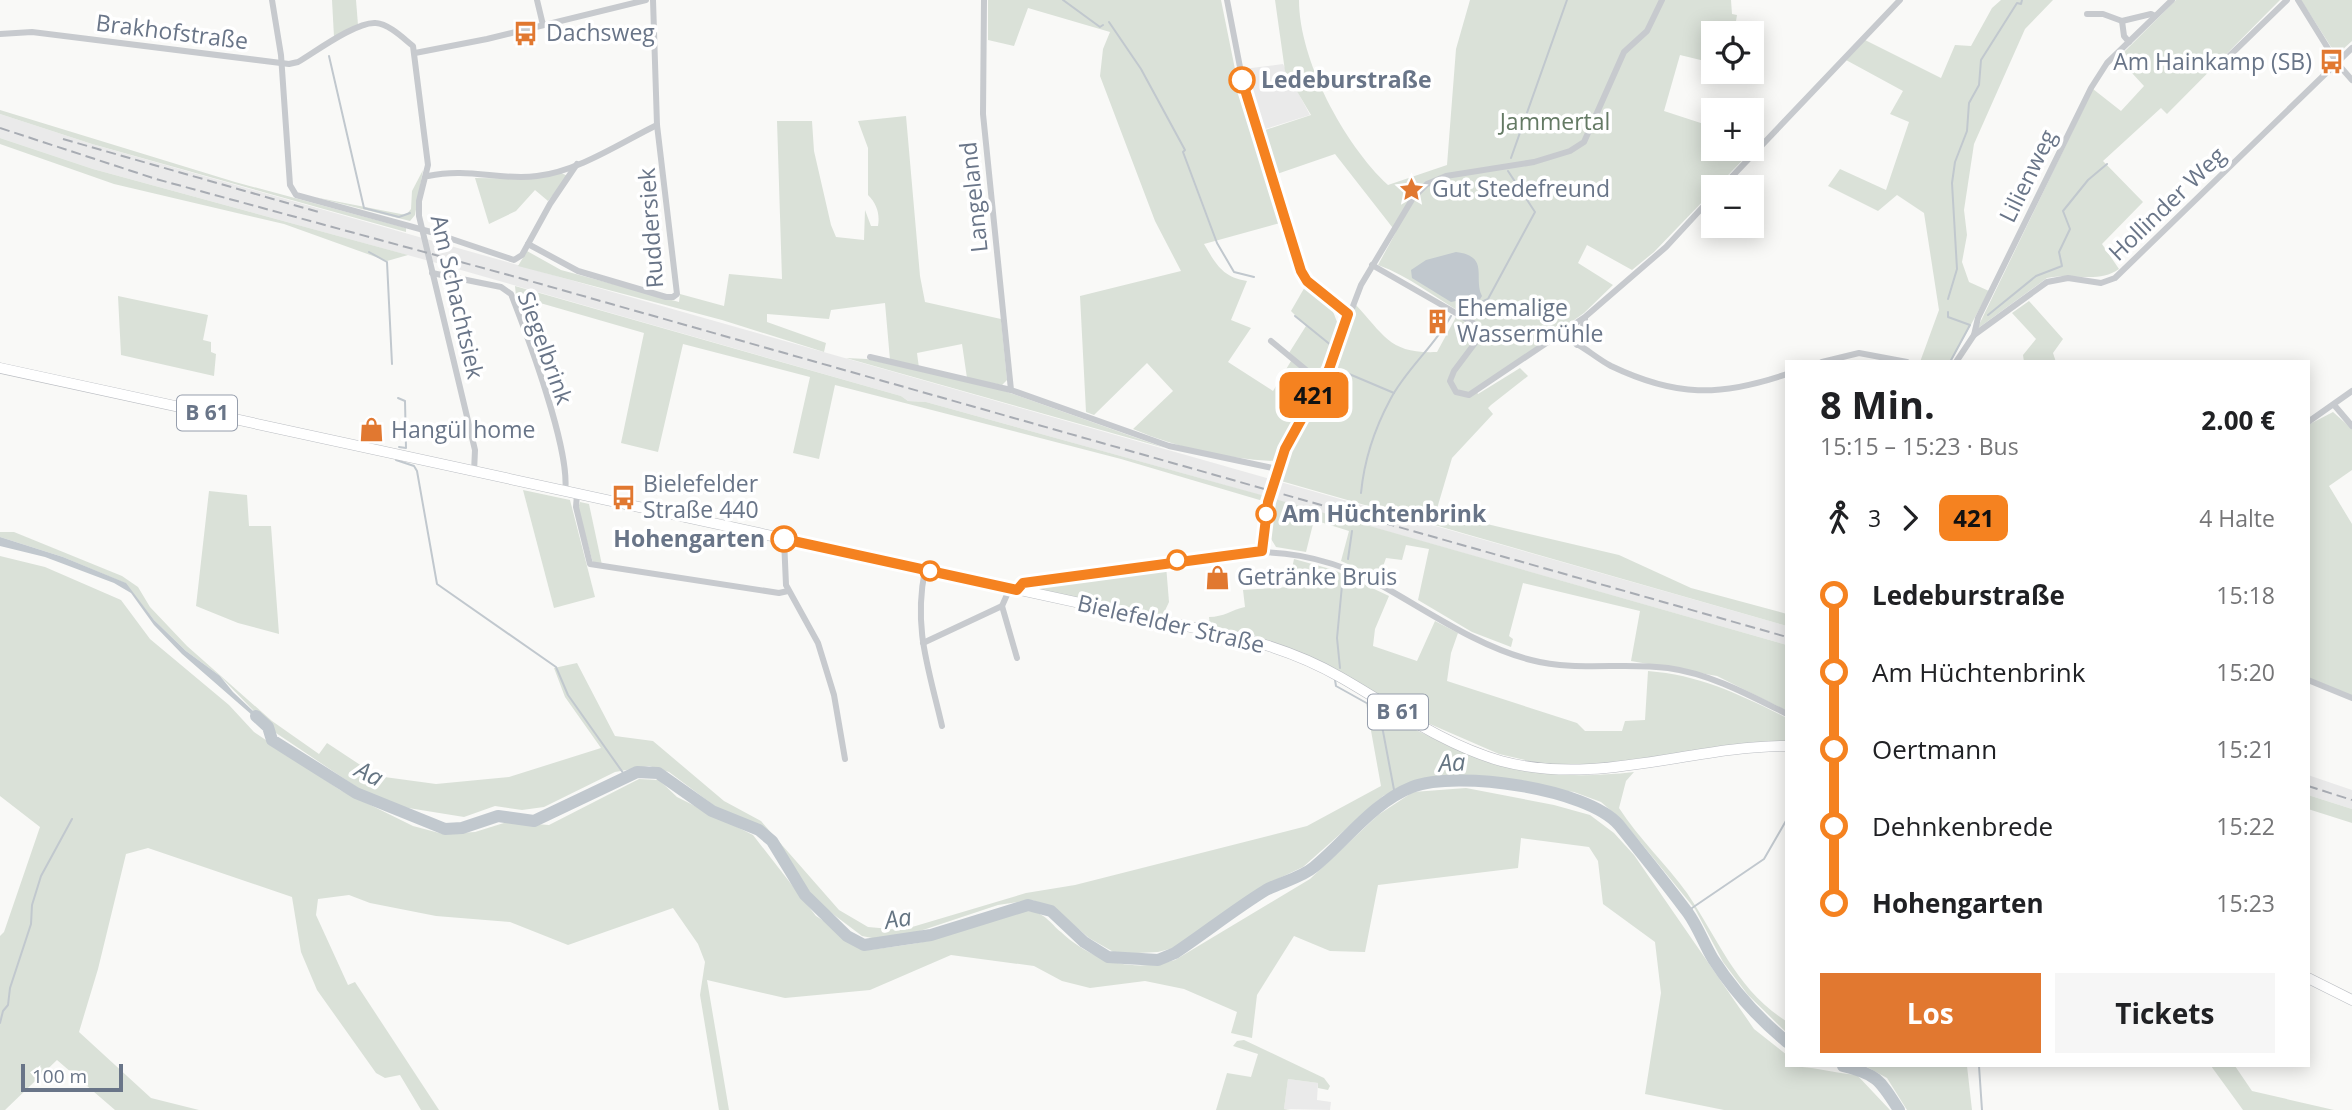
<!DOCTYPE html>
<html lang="de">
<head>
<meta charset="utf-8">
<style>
	:root { --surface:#fff; --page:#f6f6f6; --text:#202124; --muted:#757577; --accent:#e17830 }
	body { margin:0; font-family:"Open Sans",sans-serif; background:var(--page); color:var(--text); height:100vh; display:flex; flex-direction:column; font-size:26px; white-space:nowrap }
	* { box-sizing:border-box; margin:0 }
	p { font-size:23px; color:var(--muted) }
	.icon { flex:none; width:38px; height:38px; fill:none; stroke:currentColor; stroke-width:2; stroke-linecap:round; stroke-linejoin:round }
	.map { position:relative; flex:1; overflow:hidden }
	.panel { position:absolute; left:1785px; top:360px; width:525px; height:707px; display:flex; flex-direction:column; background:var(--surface); border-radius:0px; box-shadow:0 4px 18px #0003 }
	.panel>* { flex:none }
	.badge { padding:0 14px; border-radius:10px; font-size:24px; line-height:46px }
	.fabs { position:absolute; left:1701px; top:21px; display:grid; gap:14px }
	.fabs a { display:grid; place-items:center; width:63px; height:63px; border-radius:0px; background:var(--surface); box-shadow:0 4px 18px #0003; font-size:35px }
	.scale { position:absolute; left:21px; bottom:18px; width:102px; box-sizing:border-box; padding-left:7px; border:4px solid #697588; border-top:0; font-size:19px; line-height:24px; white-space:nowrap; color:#697588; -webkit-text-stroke:5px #fff; paint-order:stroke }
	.map>.badge { position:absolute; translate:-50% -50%; box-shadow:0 0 0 4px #fff }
	.legs { display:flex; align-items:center; gap:10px; height:77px; padding:0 35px; font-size:23px }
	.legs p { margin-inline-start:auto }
	.overview { display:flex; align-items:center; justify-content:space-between; height:119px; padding:0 35px }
	h1 { font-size:38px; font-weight:700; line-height:52px }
	.primary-button { display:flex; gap:14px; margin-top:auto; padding:14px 35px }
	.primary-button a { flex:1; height:80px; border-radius:0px; background:var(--accent); color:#fff; font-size:28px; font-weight:700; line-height:80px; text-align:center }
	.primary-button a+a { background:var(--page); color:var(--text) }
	ul { padding:0 35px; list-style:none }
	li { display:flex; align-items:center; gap:24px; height:77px; font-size:26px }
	li i { display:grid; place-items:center; width:10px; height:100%; margin:0 9px; background:currentColor }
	li i::after { content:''; width:18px; height:18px; margin:-9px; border:5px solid; border-radius:50%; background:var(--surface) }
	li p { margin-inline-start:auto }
	li:first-child i { background:linear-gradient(#0000 50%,currentColor 0) }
	li:last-child i { background:linear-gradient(currentColor 50%,#0000 0) }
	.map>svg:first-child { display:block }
	.built { fill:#eaeaea }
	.green { fill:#dae1d8 }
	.water { fill:#c1c8ce }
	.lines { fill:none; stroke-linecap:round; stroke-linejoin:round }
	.stream { stroke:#c1c8ce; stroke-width:2 }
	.river { stroke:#c1c8ce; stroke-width:12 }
	.primary-casing { stroke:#babdc2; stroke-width:11 }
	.street { stroke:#c7cace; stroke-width:6 }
	.primary { stroke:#fff; stroke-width:10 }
	.rail { stroke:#a8acb3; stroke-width:2; stroke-dasharray:10 5; stroke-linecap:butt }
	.line-1-casing { stroke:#fff; stroke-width:16 }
	.line-1 { stroke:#f58220; stroke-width:10 }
	.stop-1-dot { fill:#fff; stroke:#f58220; stroke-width:3.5 }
	.labels { text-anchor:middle; stroke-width:7; stroke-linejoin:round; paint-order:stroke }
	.shield { fill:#fff; stroke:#969eac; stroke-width:2 }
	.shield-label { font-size:21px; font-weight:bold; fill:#697588 }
	.street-label { font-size:23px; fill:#697588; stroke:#fff }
	.poi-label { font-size:23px; fill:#697588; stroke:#fff; text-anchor:start }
	.stop-label { font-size:23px; font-weight:bold; fill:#697588; stroke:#fff; text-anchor:start }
	.park-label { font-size:23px; fill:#647a64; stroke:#fff }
	.water-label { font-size:24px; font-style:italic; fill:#657583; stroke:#fff }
</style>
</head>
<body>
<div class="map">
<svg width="2352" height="1110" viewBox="0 0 2352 1110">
	<rect width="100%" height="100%" fill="#f9f9f7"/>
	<!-- built -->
	<g class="built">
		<path d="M1283 64 1310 115 1262 130 1243 69Z"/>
		<path d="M0 114 92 144 1787 626V645L1203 479 926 402 908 401 901 396 433 262 93 169 0 138Z"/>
		<path d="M2308 775 2352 790V809L2308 795Z"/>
		<path d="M1288 1079 1318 1083 1317 1100 1331 1102 1330 1110 1284 1109Z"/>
	</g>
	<!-- green -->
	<g class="green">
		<path d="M332 0H356L358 25 334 37Z"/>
		<path d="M988 0H1221L1238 84 1280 223 1204 244C1216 264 1222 277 1247 281L1231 320 1251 328 1228 362 1273 391 1291 361 1289 353 1306 326 1291 311 1306 285 1332 309 1339 327 1323 371 1295 415 1274 461C1225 459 1178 448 1133 429L1173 391 1147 363 1094 415 1086 412 1080 296 1181 271 1155 221 1100 76 1103 49 1110 32 1028 8 1014 46 988 40Z"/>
		<path d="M1275 0H1299C1299 60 1344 144 1388 185L1447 165 1456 49 1470 0H1731L1732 14 1737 15 1734 33H1713V63L1680 55 1664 111 1713 127V149H1752V141L1759 143 1654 252 1632 270 1587 245 1578 263 1613 285 1584 313 1476 390 1478 394 1520 368 1528 376 1491 405 1488 408 1493 414 1452 458 1436 512 1619 555 1691 588 1787 614V626L1281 481 1279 472 1288 447 1323 385 1355 304C1385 336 1390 354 1437 352L1456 317 1462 313C1434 297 1409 276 1378 265L1396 232 1335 154 1274 175 1262 131 1311 115 1285 71Z"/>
		<path d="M2001 0H2053L2025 29 1974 144 1964 210 1967 235 1962 262 1969 282 1989 291 1951 362H1920L1939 310 1924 213 1897 195 1878 211 1828 186 1840 169 1886 190 1909 122 1890 114 1903 91 1846 60 1865 40 1941 78 1955 45 1971 46 1992 8Z"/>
		<path d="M2176 0H2280L2167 114 2161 108 2103 161 2143 202 2102 244 2119 269C2098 284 2072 272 2047 278L1977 329 2093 89 2121 111 2144 86 2118 58Z"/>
		<path d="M2301 0H2352V41L2342 50H2333Z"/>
		<path d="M0 110 235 182 406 228V232L92 144 0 114Z"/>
		<path d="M906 116 920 276 925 302 1001 319 1007 380 1002 385 967 378 962 344 917 353 919 368 890 360 885 303 831 310 829 319 767 314V322L826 343 824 352 722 320 518 266 527 251 561 270 679 302 680 294 724 306 729 274 782 279 777 121H812L814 151 831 225 836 237 864 240 865 210 871 226H878C880 214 877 204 868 195V148L858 121Z"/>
		<path d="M0 138 93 169 408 255 387 261 284 224 114 184 0 144Z"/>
		<path d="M423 170 415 215 410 221 314 197 406 215 411 209 412 191Z"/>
		<path d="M561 173 568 176 548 201 535 190 516 211 489 224 475 178 532 179Z"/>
		<path d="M515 286 901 396 908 401 926 402 1265 496 1263 501 1121 459 835 385 819 459 793 453 810 377 683 344 658 452 621 443 644 333 516 296Z"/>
		<path d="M118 296 208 315 203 340 211 342V352L216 354 214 376 121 355Z"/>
		<path d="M2029 301 2063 339 2053 353 2056 362H2024L2023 355 2036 339 2012 313Z"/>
		<path d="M846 358 867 359 996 388 1165 448Z"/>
		<path d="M2333 412 2352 429V470L2329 486 2352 524V696L2308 678V425Z"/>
		<path d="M523 490 570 500 595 597 554 608Z"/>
		<path d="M209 491 247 495 249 526H271L279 634 238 623 196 606Z"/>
		<path d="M1275 499 1787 645V711L1717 676 1631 661 1640 611 1523 583 1509 636 1513 639 1511 647 1472 632 1418 600 1429 549 1406 545 1402 560 1386 558 1379 578 1341 561 1349 531 1314 520 1306 552 1276 547 1268 534Z"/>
		<path d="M580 502 589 504 602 565 593 563 578 509Z"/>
		<path d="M0 532H14L122 576 138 587 150 607 187 646 272 721 319 754 327 743 377 776 436 784 509 777 601 748 565 697 554 668 577 663 615 736 653 741 724 801 761 821 839 910 868 927 902 930 1026 893 1075 885 1307 826 1381 786 1366 703C1464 757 1519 785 1634 772L1626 781 1619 808C1639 839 1666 864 1687 893 1719 940 1736 989 1786 1021L1787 1018V1033L1748 995 1723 962 1695 909 1623 821 1601 802 1574 792 1469 777 1411 783 1383 796 1303 867 1267 884 1177 947 1158 952 1117 954 1089 938 1053 907 1032 900 998 905 914 933 877 939 862 936 817 902 766 832 716 807 669 772 649 766 615 772 544 807 522 810 495 806 464 817 396 806 364 792 273 731 220 676 186 651 154 620 125 583 63 557 0 537Z"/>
		<path d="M0 556 45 567 121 600 150 639 229 705 254 732 340 790 413 826 443 834 475 832 507 822 549 825 639 779 659 780 677 797 753 835 816 916 869 950C888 947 909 945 928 941 955 934 1001 912 1026 911 1043 910 1050 923 1061 932 1093 962 1133 973 1175 960L1310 879 1378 815 1413 792 1466 788 1554 805 1590 815 1614 833 1634 855 1754 1029 1787 1055V1066C1811 1066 1833 1073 1857 1075L1890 1110H1724L1645 1094 1661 993 1655 942 1603 904 1598 861 1589 847 1521 838 1518 868 1378 885 1365 952 1330 951 1294 936 1257 995 1252 1038 1231 1033 1237 1012 1184 989 1145 981 1090 988 1062 981 1034 966 951 955 870 990 785 998 707 980 729 1110H719L700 995 705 962 698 944 673 908 568 945 510 922 436 916 370 903 349 895 318 899 316 915 348 985 355 982 439 1110H421L400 1075 385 1078 376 1073 317 990 301 952 292 897 148 848 126 854 98 969 79 1032 151 1098 199 1110H115L57 1060 5 1110H0V936L4 932 40 827 0 796Z"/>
		<path d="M1294 559 1334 570 1389 596 1375 629 1373 646 1417 661 1435 621 1458 633 1451 653 1447 681 1577 723 1585 731H1622L1625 721 1645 720 1648 671C1700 675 1741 695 1787 718V743L1630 763 1550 766 1499 754 1423 721 1300 652 1250 634 1210 626 1209 617C1224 617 1231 610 1245 607L1243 590 1288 587Z"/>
		<path d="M1166 565 1169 602 1162 617 1028 587Z"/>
		<path d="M2308 795 2352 809V823L2308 809Z"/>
		<path d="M1244 1040 1324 1078 1330 1086 1328 1090 1318 1088V1083L1288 1079 1284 1109 1290 1110H1216L1227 1073 1251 1077 1258 1054 1233 1046 1237 1041Z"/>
		<path d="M1865 1066H1967L1972 1110H1907L1887 1078Z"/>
		<path d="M2211 1066H2235L2252 1091 2334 1110H2243Z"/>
	</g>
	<!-- water -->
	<g class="water">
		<path d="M1456 252C1490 256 1473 278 1482 296L1479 301 1470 298 1451 302 1412 278 1411 270 1426 260Z"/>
		<path d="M0 537 63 557 126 583 154 620 186 651 220 676 233 692 269 726 268 729 182 654 154 625 131 593 114 583 45 557 0 546Z"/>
	</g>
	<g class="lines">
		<!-- stream -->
		<g class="stream">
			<path d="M1063 0 1100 27 1103 25"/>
			<path d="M1109 22 1141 69 1185 150 1183 152 1217 243 1234 272 1254 277"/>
			<path d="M329 56 364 208 399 217 410 213"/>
			<path d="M1511 158 1567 0"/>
			<path d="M369 252 387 262 392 364"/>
			<path d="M1948 299 1957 269 1952 183 1955 162 1967 131 1969 103 1979 85 1981 60 2017 3 2021 4 2022 0"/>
			<path d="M1475 305 1488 299 1535 212 1508 171"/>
			<path d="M1948 312V317L1970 325 1950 362"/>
			<path d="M1988 315 2036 276 2062 266 2059 252 2070 229 2063 211 2088 180 2107 164"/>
			<path d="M1295 316 1332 346 1326 364"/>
			<path d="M1335 368 1394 393"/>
			<path d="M398 398 405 401 406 448 399 447"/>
			<path d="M396 460 414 466 417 471 437 584 556 667 568 695 626 777"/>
			<path d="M1361 493C1364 462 1375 428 1390 400 1406 369 1434 347 1451 316"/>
			<path d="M1348 559 1352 531"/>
			<path d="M1340 668 1337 638 1343 575"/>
			<path d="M1335 680 1336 686 1379 710 1395 795"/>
			<path d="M1689 915 1692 908 1764 859 1787 819"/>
			<path d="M0 1023 3 1011 8 1005 10 988 31 924 32 905 41 876 72 819"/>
			<path d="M1979 1066 1982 1110"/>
		</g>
		<!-- river -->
		<g class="river">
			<path d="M256 716 268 727 272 740 356 793 445 829 462 828 498 816 534 821 637 772 658 773 712 811 759 830 772 841 805 895 847 936 864 945 931 935 1028 905 1051 911 1084 942 1108 957 1158 960 1175 953C1205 933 1235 909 1266 890 1281 882 1301 878 1314 867 1346 841 1372 803 1412 787 1457 770 1587 788 1619 825 1642 854 1666 883 1688 913 1698 927 1704 944 1713 959 1733 990 1759 1019 1787 1042"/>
			<path d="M1843 1066C1877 1074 1880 1080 1899 1110"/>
		</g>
		<defs>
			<g id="primary">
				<path d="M0 368 1241 638C1276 647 1309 659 1340 677 1393 707 1441 744 1501 761 1598 787 1689 746 1787 746"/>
				<path d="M2308 978 2352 1000"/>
			</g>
		</defs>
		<!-- primary casing -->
		<use href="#primary" class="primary-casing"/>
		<!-- street -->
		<g class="street">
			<path d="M272 0 281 55 290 185 296 195 431 232 514 260 522 255 550 204 577 164"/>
			<path d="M537 0 543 25"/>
			<path d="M984 0 983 114 1011 390 1169 446 1277 469"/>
			<path d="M1227 0 1246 98 1301 271 1307 281 1348 314"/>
			<path d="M2298 0 2337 63 2352 80"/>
			<path d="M2087 14H2103L2122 21 2151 14 2155 16"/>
			<path d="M2122 21 2124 36 2129 42"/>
			<path d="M0 34 32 32 289 64 298 62C315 52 357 21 376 23 389 24 404 39 413 46L428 165 419 201V216L475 450 474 472"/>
			<path d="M415 53 487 39 646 0"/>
			<path d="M2221 64 2287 0"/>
			<path d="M428 176C469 167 500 181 537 176 579 171 620 143 657 125"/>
			<path d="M1722 187 1900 0"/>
			<path d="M528 244 578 271 666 297H673L677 294 657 125 653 0"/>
			<path d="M1372 265 1475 324 1478 339 1454 371 1450 381 1456 392 1469 395 1585 317 1666 247 1713 196"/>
			<path d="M432 273 501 287 511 294C527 335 571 451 565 492"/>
			<path d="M1974 335 1978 318 2091 88 2107 63 2172 0"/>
			<path d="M1560 336C1578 341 1594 357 1611 366 1676 397 1719 397 1787 374"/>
			<path d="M1271 341 1322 383"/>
			<path d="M1577 345 1585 319"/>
			<path d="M870 357 1011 390"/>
			<path d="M1822 362 1859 353 1907 362"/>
			<path d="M1956 362 1974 335 2047 282 2068 278 2101 283 2115 278 2352 48"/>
			<path d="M2335 406 2352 426"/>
			<path d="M2308 422 2352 391"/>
			<path d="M577 494 576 507 590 564 779 593 788 591"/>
			<path d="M784 539 786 585 818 643 834 695 845 759"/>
			<path d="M1262 551 1268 502 1285 449 1329 369 1361 285 1413 198 1427 184 1446 176 1534 162 1570 151 1584 142 1624 52 1647 31 1662 0"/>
			<path d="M925 570C913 629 929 669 942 726"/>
			<path d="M1017 590 1023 583 1233 553C1280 549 1321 557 1364 576 1418 604 1472 645 1531 660 1576 672 1623 662 1668 668 1711 674 1749 695 1787 714"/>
			<path d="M1002 606 1017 658"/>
			<path d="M923 643 1002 606 1010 588"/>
			<path d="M2308 680 2352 698"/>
		</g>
		<!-- primary -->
		<use href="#primary" class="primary"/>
		<!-- rail -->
		<g class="rail">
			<path d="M0 128 156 179 516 277 1787 637"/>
			<path d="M63 139 322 213"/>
			<path d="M2308 786 2352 800"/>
		</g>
	</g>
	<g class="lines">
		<defs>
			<path id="line-1" d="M784 539 1017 590 1023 583 1262 551 1268 502 1285 449 1329 369 1348 314 1307 281 1301 271 1242 80"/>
		</defs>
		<!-- line-1 casing -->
		<use href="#line-1" class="line-1-casing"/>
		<!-- line-1 -->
		<use href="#line-1" class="line-1"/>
	</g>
	<!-- icons -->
	<defs>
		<symbol id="bus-bare" viewBox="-9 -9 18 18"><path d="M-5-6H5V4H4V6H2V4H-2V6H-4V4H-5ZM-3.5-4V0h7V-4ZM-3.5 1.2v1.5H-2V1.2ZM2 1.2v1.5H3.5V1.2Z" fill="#e17830" stroke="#fff" stroke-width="2.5" paint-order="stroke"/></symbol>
		<symbol id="sight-bare" viewBox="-9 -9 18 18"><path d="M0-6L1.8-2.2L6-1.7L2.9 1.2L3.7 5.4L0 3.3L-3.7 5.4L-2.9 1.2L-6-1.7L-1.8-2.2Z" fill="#e17830" stroke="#fff" stroke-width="2.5" paint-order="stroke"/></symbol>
		<symbol id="building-bare" viewBox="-9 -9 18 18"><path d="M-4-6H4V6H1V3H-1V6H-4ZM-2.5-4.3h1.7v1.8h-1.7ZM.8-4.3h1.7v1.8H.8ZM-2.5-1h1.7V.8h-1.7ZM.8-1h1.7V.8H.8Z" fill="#e17830" stroke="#fff" stroke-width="2.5" paint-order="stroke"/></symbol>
		<symbol id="shop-bare" viewBox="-9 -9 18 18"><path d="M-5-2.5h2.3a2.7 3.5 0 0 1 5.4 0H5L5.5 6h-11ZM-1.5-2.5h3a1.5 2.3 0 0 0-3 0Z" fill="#e17830" stroke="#fff" stroke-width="2.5" paint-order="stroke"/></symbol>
	</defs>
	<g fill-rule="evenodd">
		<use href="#bus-bare" x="508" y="16" width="35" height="35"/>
		<use href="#bus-bare" x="2314" y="44" width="35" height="35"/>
		<use href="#sight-bare" x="1394" y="172" width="35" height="35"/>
		<use href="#building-bare" x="1420" y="304" width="35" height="35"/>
		<use href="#shop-bare" x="354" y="412" width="35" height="35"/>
		<use href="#bus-bare" x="606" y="480" width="35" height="35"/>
		<use href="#shop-bare" x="1200" y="560" width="35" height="35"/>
	</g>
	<!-- markers -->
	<g class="stop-1-dot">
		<circle cx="1242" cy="80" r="12"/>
		<circle cx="1266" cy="514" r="9"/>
		<circle cx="784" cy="539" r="12"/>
		<circle cx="1177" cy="560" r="9"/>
		<circle cx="930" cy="571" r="9"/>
	</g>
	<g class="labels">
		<!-- shield labels -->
		<g class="shield">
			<rect x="177" y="395.5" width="60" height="35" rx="5"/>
			<rect x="1368" y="694.5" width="60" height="35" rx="5"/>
		</g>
		<g class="shield-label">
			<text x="207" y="420">B 61</text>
			<text x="1398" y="719">B 61</text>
		</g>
		<!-- street labels -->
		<g class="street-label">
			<text transform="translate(172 32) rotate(7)" y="8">Brakhofstraße</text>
			<text transform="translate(2028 176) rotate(-64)" y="8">Lilienweg</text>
			<text transform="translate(974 197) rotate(-96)" y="8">Langeland</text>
			<text transform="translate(2167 204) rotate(-44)" y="8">Hollinder Weg</text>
			<text transform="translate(651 228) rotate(-94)" y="8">Ruddersiek</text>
			<text transform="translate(457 297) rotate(77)" y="8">Am Schachtsiek</text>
			<text transform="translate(545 348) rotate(70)" y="8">Siegelbrink</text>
			<text transform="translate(1171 624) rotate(13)" y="8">Bielefelder Straße</text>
		</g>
		<!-- poi labels -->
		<g class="poi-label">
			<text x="546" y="41">Dachsweg</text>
			<text x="2312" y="70" text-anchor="end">Am Hainkamp (SB)</text>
			<text x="1432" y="197">Gut Stedefreund</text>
			<text x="1457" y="316">Ehemalige<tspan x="1457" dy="26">Wassermühle</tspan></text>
			<text x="391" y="438">Hangül home</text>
			<text x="643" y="492">Bielefelder<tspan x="643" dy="26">Straße 440</tspan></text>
			<text x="1237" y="585">Getränke Bruis</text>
		</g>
		<!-- stop labels -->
		<g class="stop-label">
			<text x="1261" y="88">Ledeburstraße</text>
			<text x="1282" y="522">Am Hüchtenbrink</text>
			<text x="765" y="547" text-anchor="end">Hohengarten</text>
		</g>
		<!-- park labels -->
		<g class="park-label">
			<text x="1555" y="130">Jammertal</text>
		</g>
		<!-- water labels -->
		<g class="water-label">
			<text transform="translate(1452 763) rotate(-3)" y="8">Aa</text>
			<text transform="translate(369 774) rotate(26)" y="8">Aa</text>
			<text transform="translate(898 919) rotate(-9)" y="8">Aa</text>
		</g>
	</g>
</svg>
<div class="fabs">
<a><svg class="icon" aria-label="locate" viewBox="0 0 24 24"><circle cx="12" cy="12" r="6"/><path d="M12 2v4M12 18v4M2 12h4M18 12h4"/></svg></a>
<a>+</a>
<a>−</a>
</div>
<div class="scale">100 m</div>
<b class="badge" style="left:1314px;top:395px;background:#f58220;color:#111">421</b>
<section class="panel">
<div class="overview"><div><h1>8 Min.</h1><p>15:15 – 15:23 · Bus</p></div><b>2.00 €</b></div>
<div class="legs"><svg class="icon" aria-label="walk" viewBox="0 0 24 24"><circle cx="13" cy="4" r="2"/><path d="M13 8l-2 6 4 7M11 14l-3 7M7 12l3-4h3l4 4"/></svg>3<svg class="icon" aria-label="forward" viewBox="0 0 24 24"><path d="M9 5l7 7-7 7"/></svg><b class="badge" style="background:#f58220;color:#111">421</b><p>4 Halte</p></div>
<ul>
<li><i style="color:#f58220"></i><b>Ledeburstraße</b><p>15:18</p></li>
<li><i style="color:#f58220"></i><span>Am Hüchtenbrink</span><p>15:20</p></li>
<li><i style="color:#f58220"></i><span>Oertmann</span><p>15:21</p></li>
<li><i style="color:#f58220"></i><span>Dehnkenbrede</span><p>15:22</p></li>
<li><i style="color:#f58220"></i><b>Hohengarten</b><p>15:23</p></li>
</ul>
<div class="primary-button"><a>Los</a><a>Tickets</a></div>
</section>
</div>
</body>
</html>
